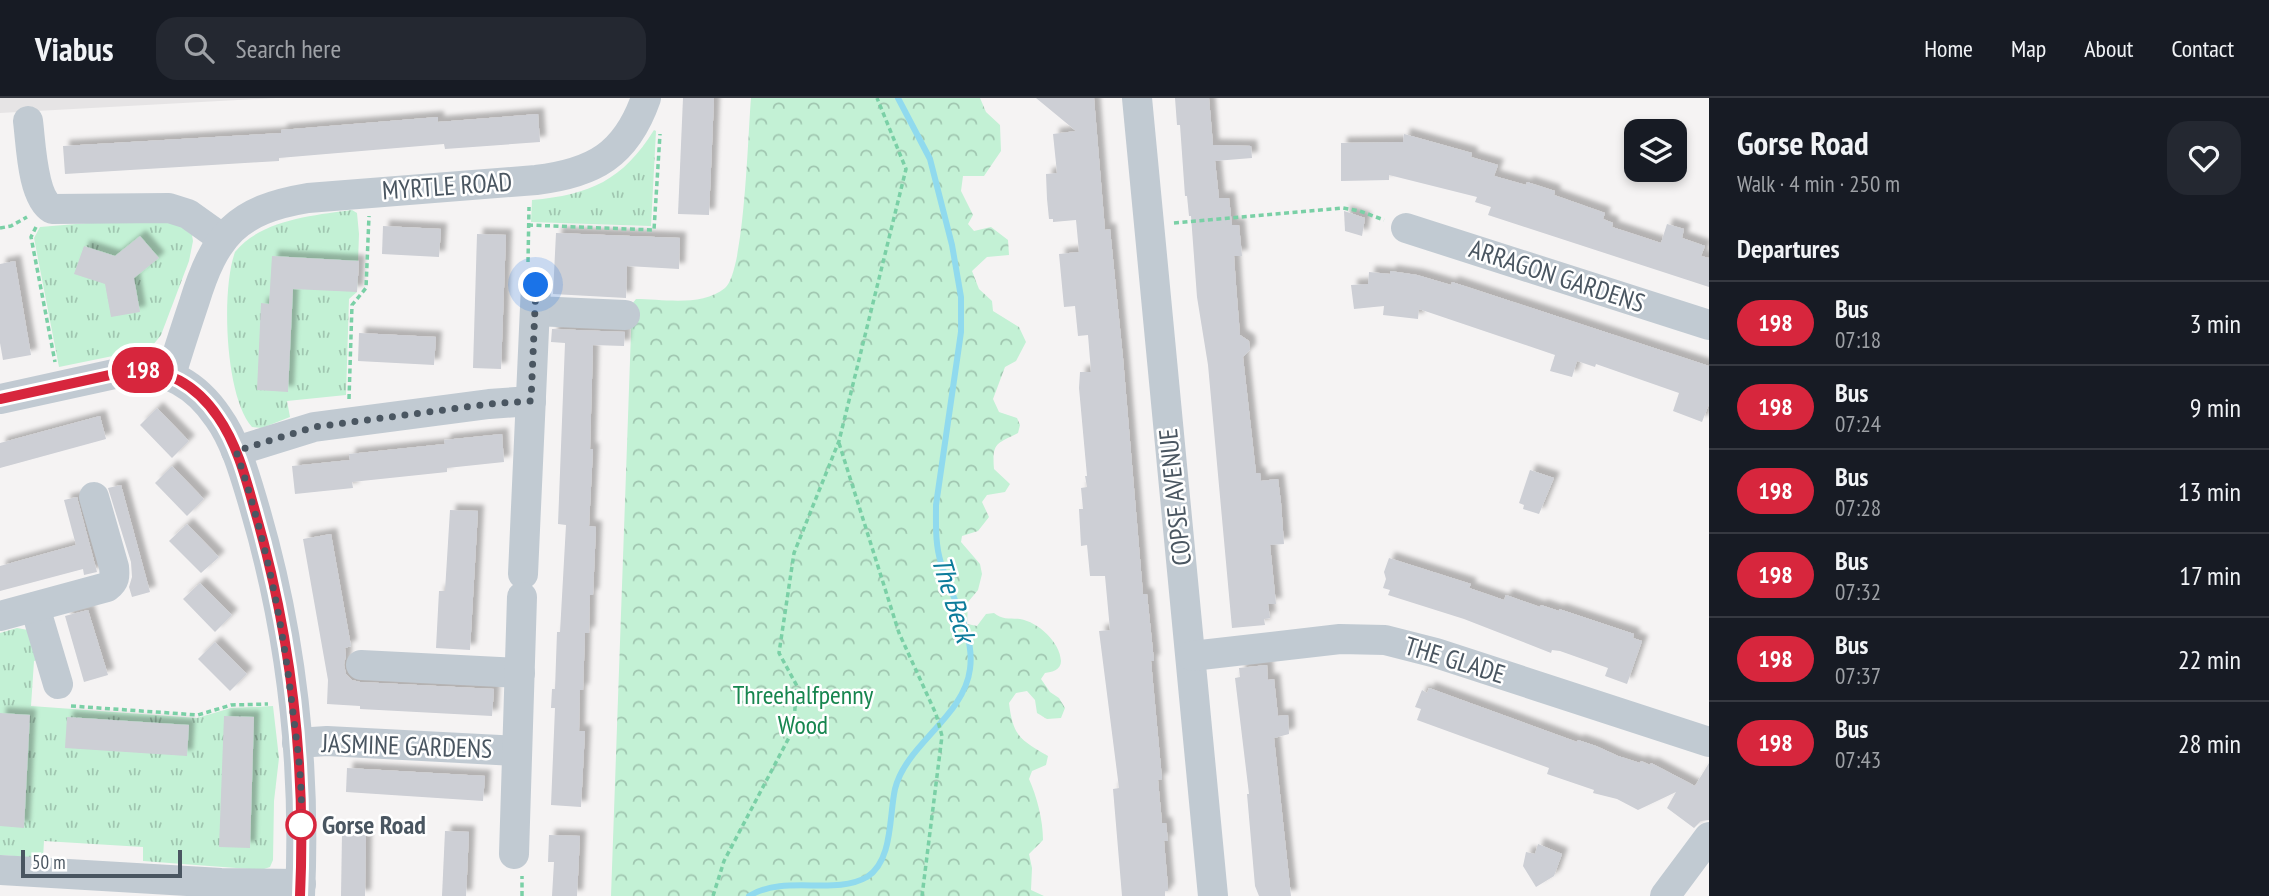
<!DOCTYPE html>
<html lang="en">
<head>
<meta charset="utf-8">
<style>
	:root { --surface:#171b24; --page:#242831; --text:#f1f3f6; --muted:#9ea1a6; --line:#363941 }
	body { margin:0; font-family:"PT Sans Narrow",sans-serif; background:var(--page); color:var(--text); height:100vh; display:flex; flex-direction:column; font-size:26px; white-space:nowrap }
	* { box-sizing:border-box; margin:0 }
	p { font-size:23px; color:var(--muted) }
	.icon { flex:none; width:38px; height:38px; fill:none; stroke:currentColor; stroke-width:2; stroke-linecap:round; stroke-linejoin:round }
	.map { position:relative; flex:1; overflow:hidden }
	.sheet { display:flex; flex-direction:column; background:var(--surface); width:560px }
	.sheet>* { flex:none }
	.badge { padding:0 14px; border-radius:23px; font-size:24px; line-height:46px }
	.fabs { position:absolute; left:1624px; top:21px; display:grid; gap:14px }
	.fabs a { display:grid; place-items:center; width:63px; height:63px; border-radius:14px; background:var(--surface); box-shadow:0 4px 10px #0003; font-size:35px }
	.scale { position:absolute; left:21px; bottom:18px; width:161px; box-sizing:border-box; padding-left:7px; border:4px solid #4a5661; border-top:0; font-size:19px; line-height:24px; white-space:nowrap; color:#4a5661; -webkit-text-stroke:5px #fff; paint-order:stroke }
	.you { position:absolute; width:35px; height:35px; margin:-18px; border:5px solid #fff; border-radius:50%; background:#1a73e8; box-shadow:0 0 0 10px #1a73e833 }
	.map>.badge { position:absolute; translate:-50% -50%; box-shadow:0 0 0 4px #fff }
	h2 { padding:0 28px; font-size:26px; line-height:63px }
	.round { display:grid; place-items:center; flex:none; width:74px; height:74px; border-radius:21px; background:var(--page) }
	.summary { display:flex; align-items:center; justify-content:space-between; height:119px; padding:0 28px }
	h1 { font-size:33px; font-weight:800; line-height:52px }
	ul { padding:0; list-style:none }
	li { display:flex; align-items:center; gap:21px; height:84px; padding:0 28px; border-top:2px solid var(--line) }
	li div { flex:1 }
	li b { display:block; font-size:26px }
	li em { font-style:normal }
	li .badge { min-width:77px; font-weight:700; text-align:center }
	header { display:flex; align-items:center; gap:42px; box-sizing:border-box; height:98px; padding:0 35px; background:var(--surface); border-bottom:2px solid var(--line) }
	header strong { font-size:33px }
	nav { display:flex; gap:38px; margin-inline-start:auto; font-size:24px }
	.search { width:490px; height:63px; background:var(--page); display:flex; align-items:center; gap:18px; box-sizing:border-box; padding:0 24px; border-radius:21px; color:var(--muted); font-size:26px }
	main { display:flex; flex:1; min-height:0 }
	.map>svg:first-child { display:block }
	.education { fill:#e6e4e5 }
	.grass { fill:url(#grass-tufts) }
	.forest { fill:url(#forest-crowns) }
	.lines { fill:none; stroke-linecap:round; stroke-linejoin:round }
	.stream { stroke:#90daee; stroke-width:6 }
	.building { fill:#cdcfd5; filter:url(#shadow) }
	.path { stroke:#7ad0a6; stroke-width:3.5; stroke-dasharray:5 3.5; stroke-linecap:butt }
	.minor { stroke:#c1cad2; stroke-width:30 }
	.line-casing { stroke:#fff; stroke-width:16 }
	.line { stroke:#d7263d; stroke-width:10 }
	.walk { stroke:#4a5661; stroke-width:7; stroke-dasharray:0 12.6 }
	.stop-dot { fill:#fff; stroke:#d7263d; stroke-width:3.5 }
	.labels { text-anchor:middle; stroke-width:5; stroke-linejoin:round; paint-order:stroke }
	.street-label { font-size:26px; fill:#4a5661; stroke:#fff }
	.park-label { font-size:26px; fill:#17864f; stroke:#fff }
	.stop-label { font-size:26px; font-weight:bold; fill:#4a5661; stroke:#fff; text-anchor:start }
	.water-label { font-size:28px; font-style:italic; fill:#0c7c9b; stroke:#fff }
</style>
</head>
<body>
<header>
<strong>Viabus</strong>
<div class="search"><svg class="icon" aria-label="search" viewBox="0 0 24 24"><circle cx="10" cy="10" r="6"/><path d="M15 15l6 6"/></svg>Search here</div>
<nav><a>Home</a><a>Map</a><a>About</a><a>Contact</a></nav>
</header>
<main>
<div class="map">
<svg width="1709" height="798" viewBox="0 0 1709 798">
	<defs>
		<pattern id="grass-tufts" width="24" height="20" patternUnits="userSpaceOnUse" patternTransform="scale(1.75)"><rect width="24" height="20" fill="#c3f1d5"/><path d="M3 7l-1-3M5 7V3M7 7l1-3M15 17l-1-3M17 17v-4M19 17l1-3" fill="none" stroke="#a0c6b0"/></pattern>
		<pattern id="forest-crowns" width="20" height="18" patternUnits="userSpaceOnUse" patternTransform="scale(1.75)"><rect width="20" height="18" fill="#c3f1d5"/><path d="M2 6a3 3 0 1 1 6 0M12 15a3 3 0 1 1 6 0" fill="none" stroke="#a0c6b0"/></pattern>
		<filter id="shadow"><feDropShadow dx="6" dy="-6" stdDeviation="2" flood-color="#0004"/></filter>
	</defs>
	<rect width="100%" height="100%" fill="#f5f3f3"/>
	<!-- education -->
	<path class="education" d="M0 0H276L0 15Z"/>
	<!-- grass -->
	<g class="grass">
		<path d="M654 32 656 33 651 128 531 124 532 102C590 97 623 82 654 32Z"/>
		<path d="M352 112 357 115 359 136 357 194 349 201 346 297 287 303 290 319 262 330 252 329C225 299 221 192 235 154 260 122 315 117 352 112Z"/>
		<path d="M124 122 174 123 192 137 193 143 189 163 161 237 153 247 147 251 59 269 34 140 40 129Z"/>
		<path d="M17 530 28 532 42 561 34 563 31 608 197 620 231 610 273 608 279 660 274 703 273 762 270 769 261 772 143 763V749L44 743 43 760 0 757V535Z"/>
	</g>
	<!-- forest -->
	<path class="forest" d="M751 0H980L986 14 1000 27 1001 53 984 78H963L961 93 973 117 968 126 974 133 991 129 1008 142 1009 157 987 159 972 173 979 191 992 203 993 213 1019 229 1026 244 1016 263 1005 269 993 301 999 314 1017 320 1020 327 1018 335C996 346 992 345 994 371L1010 386 1005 394 987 397 982 404 989 419 978 433 962 438 961 444 980 466 982 476 978 492 968 504 967 526 977 528 986 516 994 515C1002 522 1010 520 1020 521 1038 524 1060 544 1061 563 1061 572 1052 574 1045 575L1041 581 1050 594 1059 600 1065 610 1061 620 1047 621 1037 615 1035 602 1027 593 1016 595 1009 605C1013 638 1020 642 1048 658L1046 667 1032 673 1029 681C1037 699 1043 722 1043 742L1029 756 1032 770 1031 792 1044 798H611L632 206 636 201C663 201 702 209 725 190 745 173 748 33 751 0Z"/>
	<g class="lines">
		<!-- stream -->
		<path class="stream" d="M749 798C786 776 834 798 867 779 893 763 889 718 895 691 906 646 964 619 970 571 975 535 951 499 941 465 935 446 936 427 936 407L961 234V199L952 147 930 61 898 0"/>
	</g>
	<!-- building -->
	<g class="building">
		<path d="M683 0H714L709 117 678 116Z"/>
		<path d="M1036 0H1094L1105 132 1110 131 1123 260 1143 496H1147L1154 563H1151L1162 681 1158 682 1162 725H1166L1168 743H1164L1168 789V793H1165V798H1122L1113 691 1119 690 1099 533 1110 532 1105 478H1090L1087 447 1081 448 1079 411H1083L1081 390 1087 389 1085 378H1087L1079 290 1080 274H1091L1088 237 1078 238 1075 208 1064 209 1059 156 1079 154 1076 122 1053 124V121H1049L1047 101 1046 76 1057 75 1053 36 1076 33Z"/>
		<path d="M1175 0H1209L1213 47 1251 48 1252 60 1215 63 1219 100H1229L1232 127H1239L1242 158H1234L1236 187 1240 237 1249 243 1250 252 1243 259 1256 375H1260L1261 383 1278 381 1281 405 1284 446 1270 447 1276 506H1268L1270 520 1264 521 1265 527 1232 530 1208 267 1197 199 1191 118H1189L1187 98H1185L1180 27H1177Z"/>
		<path d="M538 16 540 44 445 51 444 46 279 60V63L65 76 63 48 281 35V32L438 19V24Z"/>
		<path d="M1404 36 1472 55 1471 59 1498 67 1494 78 1526 87 1527 84 1555 93 1554 97 1605 115 1603 121 1613 125 1612 129 1661 145 1667 126 1684 131 1682 140 1705 148 1701 158 1709 160V189L1488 117 1491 109 1475 104 1477 99 1389 77V82L1341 83V45L1403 44Z"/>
		<path d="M1344 113 1365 120 1362 138 1345 133Z"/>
		<path d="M383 128 441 131 439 159 382 156Z"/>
		<path d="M556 135 680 140 679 171 627 168 626 200 553 196Z"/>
		<path d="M477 136 506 137 501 271 473 270Z"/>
		<path d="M140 138 159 160 134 180 140 214 111 219 105 186 74 176 84 148 115 158Z"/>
		<path d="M272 158 359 163 357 194 293 191 288 294 257 292 261 205 269 206Z"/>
		<path d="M15 163 31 257 3 262 0 245V166Z"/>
		<path d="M1390 173 1417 177 1451 187 1452 184 1709 268V306L1702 324 1673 313 1679 295 1596 266 1595 269 1577 263 1572 279 1550 273 1555 257 1419 211 1418 221 1383 217 1384 208 1354 211 1351 187 1368 186 1369 174 1390 176Z"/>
		<path d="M552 231 625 234 624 248 593 247 590 351H593L589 428 596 429 593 497H590L589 535H585L583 592H580L579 633H585L581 709 551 707 555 610H551L552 591H555L557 534H560L566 427 558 426 565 245 551 244Z"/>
		<path d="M359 235 436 239 434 267 358 263Z"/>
		<path d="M157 310 189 343 172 360 140 327Z"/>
		<path d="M100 318 106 341 0 370V345Z"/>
		<path d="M502 336 504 364 447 370V374L352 384 353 390 295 396 292 368 350 362 349 356 445 346 444 342Z"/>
		<path d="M172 368 204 401 187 418 155 385Z"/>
		<path d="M1530 372 1554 380 1539 416 1523 411 1524 407 1519 405Z"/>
		<path d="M121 387 150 494 132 499 129 489 132 479 131 464 108 390Z"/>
		<path d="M77 399 97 474 84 477 83 471 0 493V468L76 447 64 402Z"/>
		<path d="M450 412 478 413 470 552 436 550 439 493H445Z"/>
		<path d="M187 426 219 459 201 475 169 443Z"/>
		<path d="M331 436 351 548 345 550 346 557 344 567 346 576 352 582 360 584 494 591 492 618 360 611V608L327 606 328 582 303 441Z"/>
		<path d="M1389 460 1471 486 1469 490 1504 502 1506 497 1540 509 1541 507 1559 513V511L1634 536 1633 540 1642 543 1627 586 1605 578 1608 570 1560 553 1552 552 1551 555 1464 521 1388 497 1390 492 1383 490 1386 481 1384 474Z"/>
		<path d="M200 485 232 517 215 534 183 501Z"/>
		<path d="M88 512 108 577 84 584 65 518Z"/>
		<path d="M215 544 247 576 230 593 198 561Z"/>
		<path d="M1267 567 1268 582 1274 581 1278 618 1288 617 1289 636 1274 640 1291 798H1259L1255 788 1247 696H1249L1235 580 1240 579 1239 570Z"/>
		<path d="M1429 590 1577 644 1578 642 1596 648 1618 658 1640 665 1641 663 1650 667 1651 665 1695 688 1709 665V722L1701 723 1694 730 1667 710 1676 694 1638 712 1617 701 1593 695 1594 692 1547 676 1549 670 1417 622 1421 611 1415 609 1422 592 1427 595Z"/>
		<path d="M0 615 30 617 24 730 0 728Z"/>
		<path d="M224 618 254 619 250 750 219 749Z"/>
		<path d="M67 619 189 627 187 658 65 650Z"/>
		<path d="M347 670 485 678 483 703 346 694Z"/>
		<path d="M445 733 469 734 466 798H442Z"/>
		<path d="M342 735H366L365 798H341Z"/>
		<path d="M549 737 580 738 577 798H552L554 764H548Z"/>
		<path d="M1538 746 1562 756 1554 778 1536 789 1523 768 1526 754 1535 756Z"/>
	</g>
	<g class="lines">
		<!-- path -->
		<g class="path">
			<path d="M1174 125 1343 110 1360 113 1384 122"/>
			<path d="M528 127 654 132 660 36"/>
			<path d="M36 129 31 139 55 264"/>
			<path d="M0 130 11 128 27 119"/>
			<path d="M528 164 529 109"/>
			<path d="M349 301 352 207 366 190 369 118"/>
			<path d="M839 345 899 535 936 616 942 638 922 798"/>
			<path d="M71 608 198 617 231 607 268 606"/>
			<path d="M522 798V778"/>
			<path d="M713 798 724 763 793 632 797 588 779 555 794 455 839 343 906 71 877 0"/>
		</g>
		<!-- minor -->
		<g class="minor">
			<path d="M1137 0 1213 798"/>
			<path d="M28 23C31 46 32 99 52 111L169 110 188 116 223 141"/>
			<path d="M1406 130 1709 227"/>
			<path d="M535 213 625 217"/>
			<path d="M171 277C178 253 186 229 194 205 215 137 236 112 308 100L536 82C594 75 626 57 646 0"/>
			<path d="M0 301 128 273C166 268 197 288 218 319 236 344 245 378 254 408 291 533 306 667 300 798"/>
			<path d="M236 353 314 329 489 306 531 303"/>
			<path d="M523 476 536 187"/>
			<path d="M35 509 58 586"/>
			<path d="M0 518 107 489C115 483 115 478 114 469L94 399"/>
			<path d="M1192 558 1340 541 1385 542 1436 555 1709 644"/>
			<path d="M361 567 520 575"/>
			<path d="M297 645 327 643 517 653"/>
			<path d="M514 756 522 499"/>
			<path d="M0 772 221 785 301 786"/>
			<path d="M1665 798 1709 739"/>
		</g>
	</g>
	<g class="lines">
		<defs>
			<path id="line" d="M0 301 128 273C166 268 197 288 218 319 237 346 246 381 255 413 291 537 306 669 300 798"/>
		</defs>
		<!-- line casing -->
		<use href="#line" class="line-casing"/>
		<!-- line -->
		<use href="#line" class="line"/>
		<!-- walk -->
		<path class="walk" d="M301 727C303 690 298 652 293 615 283 525 265 438 236 353L314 329 489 306 531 303 536 187"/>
	</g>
	<!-- markers -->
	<circle class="stop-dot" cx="301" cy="727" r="14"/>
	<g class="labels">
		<!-- street labels -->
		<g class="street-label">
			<text transform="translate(447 88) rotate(-4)" y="9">MYRTLE ROAD</text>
			<text transform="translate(1557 178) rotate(18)" y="9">ARRAGON GARDENS</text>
			<text transform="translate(1175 399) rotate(-96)" y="9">COPSE AVENUE</text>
			<text transform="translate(1455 562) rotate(17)" y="9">THE GLADE</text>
			<text transform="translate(407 648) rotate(2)" y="9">JASMINE GARDENS</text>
		</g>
		<!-- park labels -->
		<g class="park-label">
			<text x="803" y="606">Threehalfpenny<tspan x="803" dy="30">Wood</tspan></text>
		</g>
		<!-- stop labels -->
		<g class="stop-label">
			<text x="322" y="736">Gorse Road</text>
		</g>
		<!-- water labels -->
		<g class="water-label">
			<text transform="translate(954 501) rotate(73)" y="10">The Beck</text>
		</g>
	</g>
</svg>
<div class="fabs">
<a><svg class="icon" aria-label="layers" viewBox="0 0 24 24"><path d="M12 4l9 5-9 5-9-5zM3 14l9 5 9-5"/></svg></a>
</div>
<div class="scale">50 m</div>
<div class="you" style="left:536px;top:187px"></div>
<b class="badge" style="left:143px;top:272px;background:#d7263d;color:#fff">198</b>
</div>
<section class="sheet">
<div class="summary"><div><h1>Gorse Road</h1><p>Walk · 4 min · 250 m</p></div><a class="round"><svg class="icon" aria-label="heart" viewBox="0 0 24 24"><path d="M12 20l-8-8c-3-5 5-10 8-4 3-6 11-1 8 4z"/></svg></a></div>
<h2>Departures</h2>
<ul>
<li><span class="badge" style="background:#d7263d;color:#fff">198</span><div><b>Bus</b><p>07:18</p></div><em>3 min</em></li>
<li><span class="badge" style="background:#d7263d;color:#fff">198</span><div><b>Bus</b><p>07:24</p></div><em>9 min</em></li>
<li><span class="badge" style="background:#d7263d;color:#fff">198</span><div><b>Bus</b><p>07:28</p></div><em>13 min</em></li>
<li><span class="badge" style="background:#d7263d;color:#fff">198</span><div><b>Bus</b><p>07:32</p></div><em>17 min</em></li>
<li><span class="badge" style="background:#d7263d;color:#fff">198</span><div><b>Bus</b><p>07:37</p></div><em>22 min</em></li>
<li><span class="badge" style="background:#d7263d;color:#fff">198</span><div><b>Bus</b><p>07:43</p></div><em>28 min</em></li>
</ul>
</section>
</main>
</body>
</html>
